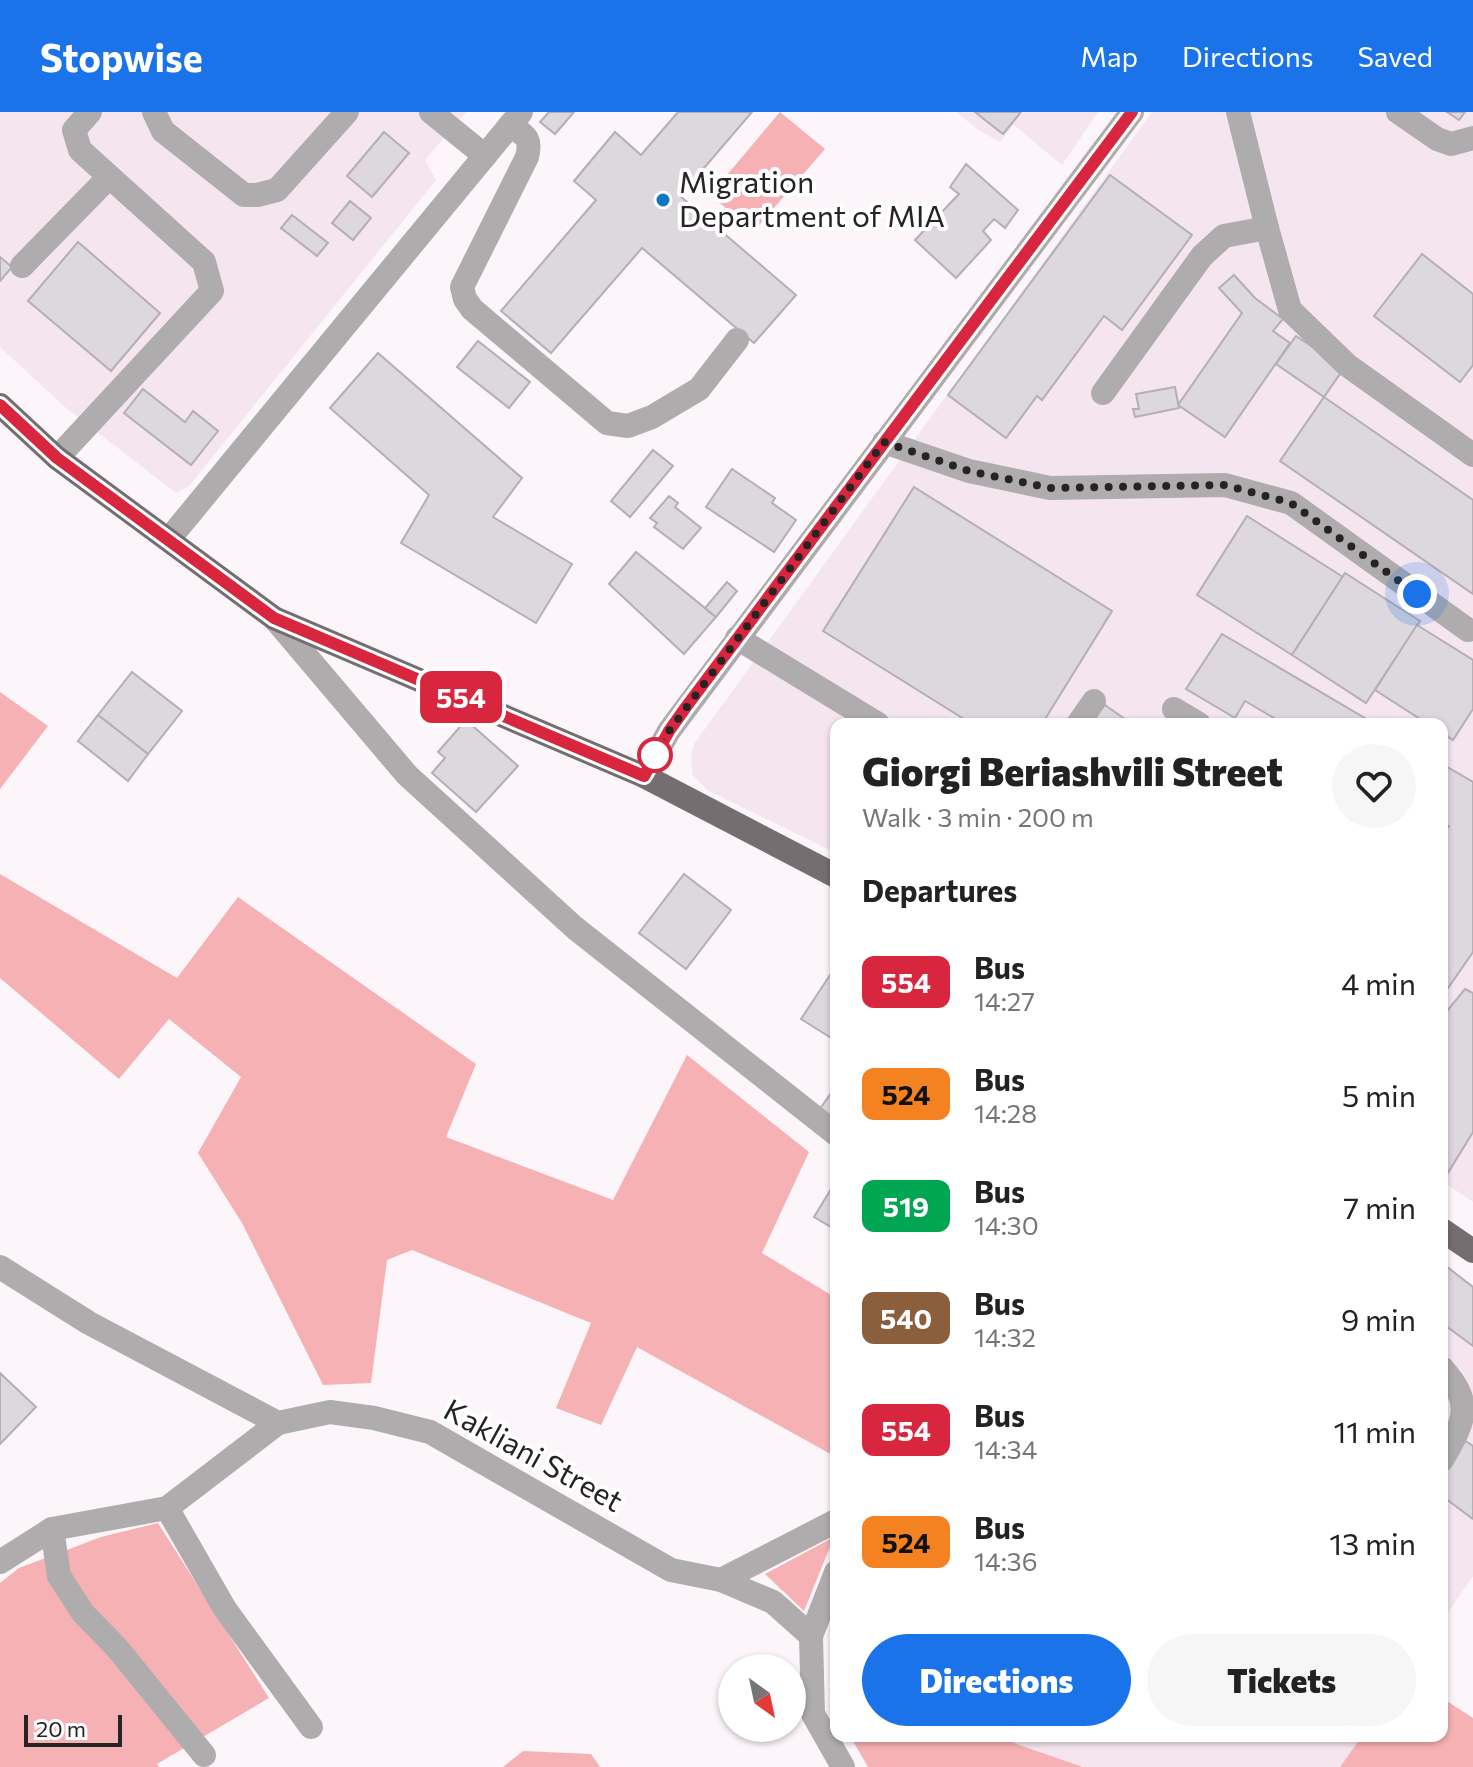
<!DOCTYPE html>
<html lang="en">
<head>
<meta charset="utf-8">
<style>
	:root { --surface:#fff; --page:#f6f6f6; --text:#222; --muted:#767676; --accent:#1a73e8 }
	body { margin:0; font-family:Commissioner,sans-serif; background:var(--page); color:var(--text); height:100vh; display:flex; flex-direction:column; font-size:30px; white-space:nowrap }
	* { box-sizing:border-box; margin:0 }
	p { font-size:26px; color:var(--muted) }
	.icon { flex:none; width:44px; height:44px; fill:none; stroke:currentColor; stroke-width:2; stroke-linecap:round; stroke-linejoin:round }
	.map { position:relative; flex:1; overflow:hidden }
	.panel { position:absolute; left:830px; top:606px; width:618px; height:1024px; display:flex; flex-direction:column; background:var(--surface); border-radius:16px; box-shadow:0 2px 6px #0004 }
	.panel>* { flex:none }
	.badge { padding:0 16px; border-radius:12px; font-size:28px; line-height:52px }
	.needle { width:52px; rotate:147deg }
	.fabs { position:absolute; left:718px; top:1542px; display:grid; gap:16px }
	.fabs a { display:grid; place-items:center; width:88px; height:88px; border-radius:50%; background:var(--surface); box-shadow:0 2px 6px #0004; font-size:40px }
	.scale { position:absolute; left:24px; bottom:20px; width:98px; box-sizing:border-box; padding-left:8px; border:4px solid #252324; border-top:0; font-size:22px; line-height:28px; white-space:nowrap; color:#252324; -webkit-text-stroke:6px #fff; paint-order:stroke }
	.you { position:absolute; width:40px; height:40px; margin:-20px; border:6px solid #fff; border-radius:50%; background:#1a73e8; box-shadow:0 0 0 12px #1a73e833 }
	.map>.badge { position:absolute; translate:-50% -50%; box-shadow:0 0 0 4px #fff }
	h2 { padding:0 32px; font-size:30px; line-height:72px }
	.round { display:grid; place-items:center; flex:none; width:84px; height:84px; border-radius:42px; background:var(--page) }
	.headline { display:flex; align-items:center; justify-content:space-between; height:136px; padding:0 32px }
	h1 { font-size:38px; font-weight:800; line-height:60px }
	.action { display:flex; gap:16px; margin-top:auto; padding:16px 32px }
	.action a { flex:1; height:92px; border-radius:48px; background:var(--accent); color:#fff; font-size:32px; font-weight:800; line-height:92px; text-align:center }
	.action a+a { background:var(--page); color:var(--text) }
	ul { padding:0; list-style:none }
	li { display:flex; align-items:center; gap:24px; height:112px; padding:0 32px }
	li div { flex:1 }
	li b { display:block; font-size:30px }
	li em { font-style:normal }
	li .badge { min-width:88px; font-weight:700; text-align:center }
	header { display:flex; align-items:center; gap:48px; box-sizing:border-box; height:112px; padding:0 40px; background:var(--accent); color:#fff }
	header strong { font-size:38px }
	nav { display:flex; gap:44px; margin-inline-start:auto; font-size:28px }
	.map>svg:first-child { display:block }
	.built { fill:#f4e5ee }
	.green { fill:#f6b1b4 }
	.building { fill:#dcd8dd; stroke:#b3afb4; stroke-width:2 }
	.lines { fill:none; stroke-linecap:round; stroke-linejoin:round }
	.minor { stroke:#afacad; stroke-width:24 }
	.major { stroke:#746e70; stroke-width:24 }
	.line-casing { stroke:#fff; stroke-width:18 }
	.line { stroke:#d7263d; stroke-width:12 }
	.walk { stroke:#252324; stroke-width:8; stroke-dasharray:0 14.4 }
	.poi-dot { fill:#1076c1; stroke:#fff; stroke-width:3 }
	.stop-dot { fill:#fff; stroke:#d7263d; stroke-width:4 }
	.labels { text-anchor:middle; stroke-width:8; stroke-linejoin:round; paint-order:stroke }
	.poi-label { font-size:30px; fill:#252324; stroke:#fff; text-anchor:start }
	.street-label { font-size:30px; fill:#252324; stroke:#fff }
</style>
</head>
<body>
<header>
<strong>Stopwise</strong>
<nav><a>Map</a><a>Directions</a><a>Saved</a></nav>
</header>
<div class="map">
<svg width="1473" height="1655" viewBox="0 0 1473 1655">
	<rect width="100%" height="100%" fill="#fcf5f9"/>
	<!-- built -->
	<g class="built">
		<path d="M0 0H466L425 48 436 68 189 374 176 381 65 295 0 235Z"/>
		<path d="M956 0H1098L1062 53 1014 13 1000 30 980 19Z"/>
		<path d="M1152 0H1473V1090L1442 1069V612H836V741L707 678 693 663 691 645 694 632Z"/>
		<path d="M1442 1153 1473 1173V1464L1442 1509Z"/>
		<path d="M994 1624H1362L1340 1655H1083Z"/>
	</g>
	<!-- green -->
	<g class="green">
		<path d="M780 0 825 37 754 119 710 83Z"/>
		<path d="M0 580 48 614 0 677Z"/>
		<path d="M0 762 177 866 238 785 476 952 446 1025 613 1088 687 943 809 1040 762 1141 836 1186V1345L637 1235 601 1313 556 1296 591 1211 412 1138 387 1148 371 1271 323 1273 242 1111 198 1041 241 965 169 907 119 967 0 866Z"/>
		<path d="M158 1411 269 1586 157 1652 159 1655H0V1471L19 1456 101 1425Z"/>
		<path d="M834 1425 804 1499 765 1462Z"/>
		<path d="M1442 1586 1473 1606V1655H1340L1362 1624H1442Z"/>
		<path d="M850 1624H994L1083 1655H868Z"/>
		<path d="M523 1639 591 1642 600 1655H503Z"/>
	</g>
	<!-- building -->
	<g class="building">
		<path d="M549 0H574L555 22 540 10Z"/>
		<path d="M678 0H752L680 84 796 183 754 231 642 136 551 241 501 199 596 88 574 69 615 20 641 43Z"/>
		<path d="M975 0H1021L1003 22Z"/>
		<path d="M1447 0H1465L1459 8Z"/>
		<path d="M384 20 409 41 372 85 347 64Z"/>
		<path d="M966 52 1018 98 1005 116 994 107 983 119 991 128 956 166 915 128 959 82 950 75Z"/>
		<path d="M1110 63 1192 123 1122 218 1104 204 1042 288 1037 284 1006 326 948 283Z"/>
		<path d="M350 89 371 106 353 128 332 111Z"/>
		<path d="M292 103 328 131 317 144 281 116Z"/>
		<path d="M78 130 160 201 111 259 28 189Z"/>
		<path d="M1422 142 1473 182V253L1460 270 1374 204Z"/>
		<path d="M0 145 12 155 0 169Z"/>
		<path d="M1234 163 1255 186 1283 207 1273 219 1290 231 1225 325 1178 293 1242 201 1219 176Z"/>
		<path d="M1296 224 1344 256 1324 285 1276 252Z"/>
		<path d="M478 229 530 270 509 296 457 255Z"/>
		<path d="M378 241 522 366 493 405 572 452 536 511 401 431 429 383 330 296Z"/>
		<path d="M1175 275 1179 296 1135 305 1133 297H1139L1136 282Z"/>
		<path d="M143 277 185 310 193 299 218 319 191 353 124 301Z"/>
		<path d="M1324 285 1473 388V482L1280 349Z"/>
		<path d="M653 338 673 354 630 405 611 389Z"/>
		<path d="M732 357 775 386 772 391 796 408 774 440 706 395Z"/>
		<path d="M914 375 1112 499 1042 612H972L823 519Z"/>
		<path d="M669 384 678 391 675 395 701 416 683 437 654 415 657 411 650 406Z"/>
		<path d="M1247 404 1343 465 1292 543 1197 483Z"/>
		<path d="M636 440 716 505 684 542 609 472Z"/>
		<path d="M1345 461 1420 509 1366 591 1292 543Z"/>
		<path d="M727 470 737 479 716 505 705 496Z"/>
		<path d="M1417 513 1473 548V597L1453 628 1442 621V612H1428L1375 578Z"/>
		<path d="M1222 522 1375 612H1284L1245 589 1235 606 1186 577Z"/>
		<path d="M132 560 182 599 148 642 98 603Z"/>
		<path d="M1102 591 1132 612H1087Z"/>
		<path d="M98 603 148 642 128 669 78 629Z"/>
		<path d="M466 608 518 654 476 700 432 661 445 646 438 640Z"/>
		<path d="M1442 652 1473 670V840L1448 876 1442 881V724L1449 714 1442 710Z"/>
		<path d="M684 762 731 798 686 857 639 821Z"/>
		<path d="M836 854V929L801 907Z"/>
		<path d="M1465 877 1473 881V1020L1446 1064 1442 1061V905Z"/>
		<path d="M836 974V1014L817 1001Z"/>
		<path d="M836 1069V1118L814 1105Z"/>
		<path d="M1442 1151 1473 1175V1234L1442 1211Z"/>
		<path d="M0 1261 36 1295 0 1332Z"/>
		<path d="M1464 1328 1473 1334V1407L1442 1384V1359Z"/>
	</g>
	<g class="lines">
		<!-- minor -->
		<g class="minor">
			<path d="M154 0 163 19 244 83H257L277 78 347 0"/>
			<path d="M431 0 485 44"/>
			<path d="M1238 0 1267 116 1290 198 1347 253 1473 343"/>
			<path d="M1398 0 1437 27 1451 32 1473 26"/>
			<path d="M510 13C525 24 532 25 527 45L462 175 465 187 472 197 607 311 628 314 652 305 699 277 737 228"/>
			<path d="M22 154 109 65"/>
			<path d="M1103 281 1202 144 1224 124 1267 116"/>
			<path d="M884 330 969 359 1050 376 1225 373 1291 391 1468 518"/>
			<path d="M57 346 212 179 204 150 80 38 74 18 90 0"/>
			<path d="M169 427 521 0"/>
			<path d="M274 506 407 663 575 816 836 1022"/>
			<path d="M737 526 878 612"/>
			<path d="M1174 597 1199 612"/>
			<path d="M1078 612 1094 589"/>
			<path d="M644 664 669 619 1132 0"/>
			<path d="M0 1155 89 1211 278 1311 330 1300 374 1306 430 1320 671 1458 721 1468 773 1490 811 1524"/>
			<path d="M1442 1256C1473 1291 1466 1307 1442 1348"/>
			<path d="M167 1396 225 1497 311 1615"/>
			<path d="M52 1417 59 1464 83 1501 117 1536 204 1643"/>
			<path d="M0 1450 52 1417 167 1396 278 1311"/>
			<path d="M836 1460 811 1524 813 1602 843 1655"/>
			<path d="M721 1468 836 1409"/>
		</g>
		<!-- major -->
		<g class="major">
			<path d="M0 293 57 346 274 506 644 664 836 764"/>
			<path d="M1442 1118 1473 1139"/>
		</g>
	</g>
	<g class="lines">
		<defs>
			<path id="line" d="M0 293 57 346 274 506 644 664 669 619 686 595 1132 0"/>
		</defs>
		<!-- line casing -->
		<use href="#line" class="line-casing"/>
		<!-- line -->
		<use href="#line" class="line"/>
		<!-- walk -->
		<path class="walk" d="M655 643 669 619 884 330 969 359 1050 376 1225 373 1291 391 1417 482"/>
	</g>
	<!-- markers -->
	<circle class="poi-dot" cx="663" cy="88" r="8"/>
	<circle class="stop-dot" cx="655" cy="643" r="16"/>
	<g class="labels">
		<!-- poi labels -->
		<g class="poi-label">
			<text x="679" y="81">Migration<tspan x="679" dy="34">Department of MIA</tspan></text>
		</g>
		<!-- street labels -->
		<g class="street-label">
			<text transform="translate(533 1344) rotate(29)" y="10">Kakliani Street</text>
		</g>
	</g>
</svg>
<div class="fabs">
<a><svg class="needle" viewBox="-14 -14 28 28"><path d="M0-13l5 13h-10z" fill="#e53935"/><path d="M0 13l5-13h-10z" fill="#767676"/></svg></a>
</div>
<div class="scale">20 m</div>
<div class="you" style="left:1417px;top:482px"></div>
<b class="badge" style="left:461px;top:585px;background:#d7263d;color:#fff">554</b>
<section class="panel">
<div class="headline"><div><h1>Giorgi Beriashvili Street</h1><p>Walk · 3 min · 200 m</p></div><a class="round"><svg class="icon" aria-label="heart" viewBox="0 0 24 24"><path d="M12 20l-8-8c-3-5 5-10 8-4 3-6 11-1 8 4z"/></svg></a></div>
<h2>Departures</h2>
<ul>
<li><span class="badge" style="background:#d7263d;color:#fff">554</span><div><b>Bus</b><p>14:27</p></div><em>4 min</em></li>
<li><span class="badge" style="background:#f58220;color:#111">524</span><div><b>Bus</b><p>14:28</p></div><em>5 min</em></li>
<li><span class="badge" style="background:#00a651;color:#fff">519</span><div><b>Bus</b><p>14:30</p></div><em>7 min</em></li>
<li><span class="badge" style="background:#8b5e3c;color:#fff">540</span><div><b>Bus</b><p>14:32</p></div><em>9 min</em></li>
<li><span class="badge" style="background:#d7263d;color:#fff">554</span><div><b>Bus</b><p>14:34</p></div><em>11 min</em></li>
<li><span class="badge" style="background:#f58220;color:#111">524</span><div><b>Bus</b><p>14:36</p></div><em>13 min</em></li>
</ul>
<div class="action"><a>Directions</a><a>Tickets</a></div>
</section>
</div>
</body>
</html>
